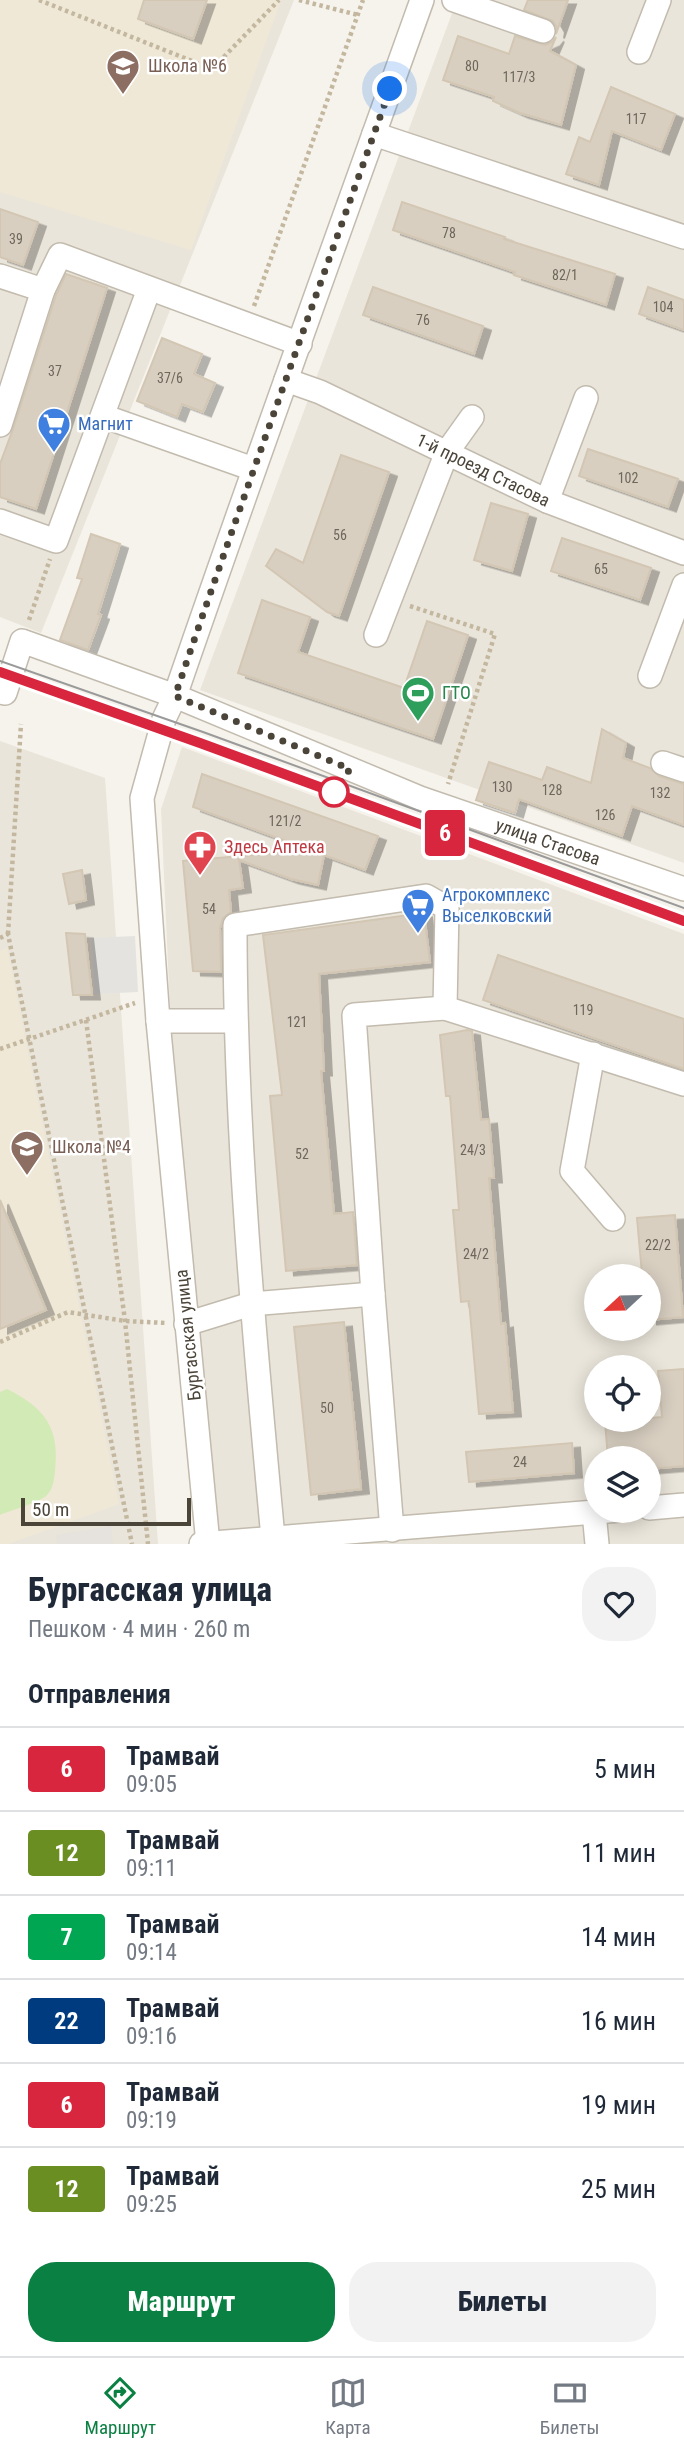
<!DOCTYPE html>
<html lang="ru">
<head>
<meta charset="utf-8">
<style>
	:root { --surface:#fff; --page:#f2f2f3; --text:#1f2937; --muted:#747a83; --line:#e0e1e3; --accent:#0b8043 }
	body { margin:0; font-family:"Roboto Condensed",sans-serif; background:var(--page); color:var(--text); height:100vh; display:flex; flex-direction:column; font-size:26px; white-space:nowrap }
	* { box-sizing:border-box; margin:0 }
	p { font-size:23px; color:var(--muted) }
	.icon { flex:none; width:38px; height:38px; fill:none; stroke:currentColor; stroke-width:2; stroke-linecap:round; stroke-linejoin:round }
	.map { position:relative; height:1544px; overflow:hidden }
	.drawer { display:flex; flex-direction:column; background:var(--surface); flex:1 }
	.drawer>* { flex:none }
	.badge { padding:0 14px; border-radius:5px; font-size:24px; line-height:46px }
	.needle { width:46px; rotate:248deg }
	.fabs { position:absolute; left:584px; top:1264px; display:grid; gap:14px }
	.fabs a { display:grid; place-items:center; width:77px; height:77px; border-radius:50%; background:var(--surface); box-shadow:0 4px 18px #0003; font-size:35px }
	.scale { position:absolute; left:21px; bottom:18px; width:170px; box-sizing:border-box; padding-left:7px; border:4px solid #4b4439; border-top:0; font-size:19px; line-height:24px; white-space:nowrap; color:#4b4439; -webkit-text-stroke:5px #fff; paint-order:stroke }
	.you { position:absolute; width:35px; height:35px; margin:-18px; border:5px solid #fff; border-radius:50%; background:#1a73e8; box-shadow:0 0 0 10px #1a73e833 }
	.map>.badge { position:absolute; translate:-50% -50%; box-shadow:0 0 0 4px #fff }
	h2 { padding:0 28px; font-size:26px; line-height:63px }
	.round { display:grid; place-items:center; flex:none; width:74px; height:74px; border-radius:28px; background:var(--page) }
	.head { display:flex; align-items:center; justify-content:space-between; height:119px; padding:0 28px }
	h1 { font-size:33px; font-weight:800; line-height:52px }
	.action { display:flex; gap:14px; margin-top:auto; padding:14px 28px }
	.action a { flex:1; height:80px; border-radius:28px; background:var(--accent); color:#fff; font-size:28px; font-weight:800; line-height:80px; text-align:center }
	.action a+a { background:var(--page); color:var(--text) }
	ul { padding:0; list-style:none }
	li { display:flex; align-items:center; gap:21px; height:84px; padding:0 28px; border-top:2px solid var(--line) }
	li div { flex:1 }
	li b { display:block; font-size:26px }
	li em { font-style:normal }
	li .badge { min-width:77px; font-weight:700; text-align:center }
	.tabs { display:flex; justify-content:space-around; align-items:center; height:98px; border-top:2px solid var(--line); background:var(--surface); font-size:19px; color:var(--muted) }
	.tabs a { display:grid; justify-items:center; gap:4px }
	.tabs .current { color:var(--accent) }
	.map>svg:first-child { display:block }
	.residential { fill:#eae5da; fill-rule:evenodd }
	.industrial { fill:#e6e2dd }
	.education { fill:#efe8d6 }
	.green { fill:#d2eab5 }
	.parking { fill:#e5e3e0 }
	.building { fill:#d8cfc1; stroke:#d3c7b4; stroke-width:2; filter:url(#shadow) }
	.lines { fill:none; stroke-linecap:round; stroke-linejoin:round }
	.minor-casing { stroke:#c2bbae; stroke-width:26 }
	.path { stroke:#c4b79f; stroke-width:4.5; stroke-dasharray:3.5 3.5; stroke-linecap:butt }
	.minor { stroke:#fff; stroke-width:23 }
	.tram { stroke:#9a9a9a; stroke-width:2 }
	.line-casing { stroke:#fff; stroke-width:16 }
	.line { stroke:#d7263d; stroke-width:10 }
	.walk { stroke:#4b4439; stroke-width:7; stroke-dasharray:0 12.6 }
	.stop-dot { fill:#fff; stroke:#d7263d; stroke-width:3.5 }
	.labels { text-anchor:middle; stroke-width:5; stroke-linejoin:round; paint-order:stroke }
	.number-label { font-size:14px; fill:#6e675b }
	.education-label { font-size:18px; fill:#785e54; stroke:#fff; text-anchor:start }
	.shop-label { font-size:18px; fill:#366cbe; stroke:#fff; text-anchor:start }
	.street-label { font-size:18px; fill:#4b4439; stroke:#fff }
	.leisure-label { font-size:18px; fill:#27864d; stroke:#fff; text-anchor:start }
	.health-label { font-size:18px; fill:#be3a42; stroke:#fff; text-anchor:start }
</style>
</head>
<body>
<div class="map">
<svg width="684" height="1544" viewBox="0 0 684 1544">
	<defs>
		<filter id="shadow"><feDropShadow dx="8" dy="4.5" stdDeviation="0" flood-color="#0004"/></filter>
	</defs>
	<rect width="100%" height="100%" fill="#f6f3ec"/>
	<!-- residential -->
	<g class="residential">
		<path d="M0 0H294L41 633 0 617Z"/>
		<path d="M457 0H684V863L200 690Z"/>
		<path d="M0 741 105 778 158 1544H0Z"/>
		<path d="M182 747 684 934V1544H217L171 1031 161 809ZM597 1276H649V1328H597ZM597 1367H649V1419H597ZM597 1458H649V1510H597Z"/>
	</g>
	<!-- industrial -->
	<path class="industrial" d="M111 1526 113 1544H57L56 1535Z"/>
	<!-- education -->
	<g class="education">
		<path d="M0 0H281L191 250 0 192Z"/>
		<path d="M7 948 119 1504 8 1544H0V951Z"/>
	</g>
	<!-- green -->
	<path class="green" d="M7 1389C45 1408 60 1428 55 1471 54 1480 53 1490 46 1496 38 1503 11 1510 0 1515V1392Z"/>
	<!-- parking -->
	<path class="parking" d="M135 936 138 992 95 994 92 938Z"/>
	<!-- building -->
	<g class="building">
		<path d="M144 0H207L193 39 138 19Z"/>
		<path d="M528 0H568L556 34 557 28 553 21 524 10Z"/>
		<path d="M458 36 509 54 515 36 545 45 552 42 556 37 550 51 576 65 561 125 520 113 493 101 494 97 443 80Z"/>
		<path d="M611 87 675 114 661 150 612 131 599 185 566 174 579 137 590 142Z"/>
		<path d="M402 202 505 237 504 239 615 274 606 305 514 275 515 272 393 230Z"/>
		<path d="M0 209 38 222 23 265 0 257Z"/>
		<path d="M66 274 107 288 36 509 0 497V464L13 429 56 295Z"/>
		<path d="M373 287 483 326 474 354 363 315Z"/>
		<path d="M648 287 684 300V330L639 314Z"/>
		<path d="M162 338 202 354 194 374 215 383 203 412 182 404 177 417 137 401Z"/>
		<path d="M588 449 678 479 668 507 579 476Z"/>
		<path d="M341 455 389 472 339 616 327 612 266 566 276 549 303 563Z"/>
		<path d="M491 503 528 514 512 571 474 560Z"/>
		<path d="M91 534 120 544 98 614 101 615 88 650 60 640 82 579 77 578Z"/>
		<path d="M562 538 651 568 640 600 551 571Z"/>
		<path d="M262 600 310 617 298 652 404 688 427 621 468 635 433 739 238 673Z"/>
		<path d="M602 729 626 743 623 758 650 768 659 776 684 784V825L632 806 622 836 519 799 515 813 476 800 489 762 542 780 547 767 591 783Z"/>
		<path d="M202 774 378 836 365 870 324 855 318 885 291 879 239 860 243 888 229 890 231 912 223 918 220 928 221 972 193 971 183 861 311 850 193 807Z"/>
		<path d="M82 870 86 900 69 904 63 874Z"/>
		<path d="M424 913 430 962 319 974 324 1071H321L334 1214 353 1212 357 1265 286 1271 270 1096 282 1095 263 935Z"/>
		<path d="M66 933 85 934 92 995H73Z"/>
		<path d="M498 955 684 1019V1069L483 1000Z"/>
		<path d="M467 1030 472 1031 481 1120 489 1119 494 1178H489L501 1324 505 1323 513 1412 479 1414 469 1301 461 1302 453 1210H459L450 1096H446L440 1035Z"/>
		<path d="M0 1200 46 1310 0 1329Z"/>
		<path d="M675 1215 683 1317 649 1320V1274H642L637 1218Z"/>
		<path d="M344 1322 361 1489 311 1495 294 1327Z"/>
		<path d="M684 1369V1466L649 1469V1458H608L605 1422 662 1417 658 1371Z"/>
		<path d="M572 1443 574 1473 469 1482 466 1452Z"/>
	</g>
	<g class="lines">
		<defs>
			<g id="minor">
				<path d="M454 0 543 31"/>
				<path d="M639 52 659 0"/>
				<path d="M374 134 684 237"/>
				<path d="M0 276 43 290"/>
				<path id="s1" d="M286 380 320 392 547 501 684 553"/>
				<path d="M103 416 253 469"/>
				<path d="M0 425 43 290 60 255 300 344"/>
				<path d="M547 501 586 398"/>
				<path d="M0 521 56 541 149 289"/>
				<path d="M376 635 447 452 472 417"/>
				<path d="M650 676 684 585"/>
				<path id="s2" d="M0 692 5 693 22 641 175 696 420 798 684 889"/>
				<path d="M663 763 684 770"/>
				<path d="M158 1021H235"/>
				<path d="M593 1054 572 1171 613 1219"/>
				<path d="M186 1324 251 1304 373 1294"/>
				<path d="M649 1508 684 1505"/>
				<path d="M594 1512 597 1544"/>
				<path d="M392 1530 373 1294 354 1015 445 1008"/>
				<path d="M273 1538C254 1334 235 1130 235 925L426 896 447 908 445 1008 684 1084"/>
				<path d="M201 1544 620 1510"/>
				<path d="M208 1544 158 1021 142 798 164 719 175 696C255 463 339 232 422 0"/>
			</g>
		</defs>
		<!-- minor casing -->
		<use href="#minor" class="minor-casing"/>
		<!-- path -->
		<g class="path">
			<path d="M39 0 212 69 279 0"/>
			<path d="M299 0 358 15"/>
			<path d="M254 306 363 0"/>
			<path d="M410 606 495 634 448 784"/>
			<path d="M29 620 50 559"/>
			<path d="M8 934 21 724"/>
			<path d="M0 938 8 934 132 1544"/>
			<path d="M86 1020 125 1321 148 1544"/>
			<path d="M0 1049 135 1003"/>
			<path d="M0 1342 68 1312 125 1321 167 1323"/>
		</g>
		<!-- minor -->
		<use href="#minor" class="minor"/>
		<!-- tram -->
		<g class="tram">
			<path d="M0 661 203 732 684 908"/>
			<path d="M0 672 200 743 684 921"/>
		</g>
	</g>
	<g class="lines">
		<defs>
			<path id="line" d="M0 672 200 743 684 921"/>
		</defs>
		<!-- line casing -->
		<use href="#line" class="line-casing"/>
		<!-- line -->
		<use href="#line" class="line"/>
		<!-- walk -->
		<path class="walk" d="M334 792 350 769 175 696C244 493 318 291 390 89"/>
	</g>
	<!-- icons -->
	<defs>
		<symbol id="school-pin" viewBox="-11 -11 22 30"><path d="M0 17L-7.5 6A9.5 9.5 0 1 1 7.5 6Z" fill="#8d6e63" stroke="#fff"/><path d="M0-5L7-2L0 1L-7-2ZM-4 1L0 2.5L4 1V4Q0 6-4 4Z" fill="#fff"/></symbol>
		<symbol id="supermarket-pin" viewBox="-11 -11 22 30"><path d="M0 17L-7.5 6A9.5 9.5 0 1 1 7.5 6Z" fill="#3f7fe0" stroke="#fff"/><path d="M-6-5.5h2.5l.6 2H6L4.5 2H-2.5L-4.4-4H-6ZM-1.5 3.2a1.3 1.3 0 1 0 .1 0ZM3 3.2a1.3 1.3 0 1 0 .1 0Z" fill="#fff"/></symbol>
		<symbol id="stadium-pin" viewBox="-11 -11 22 30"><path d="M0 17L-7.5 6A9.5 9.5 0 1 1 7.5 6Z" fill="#2e9e5b" stroke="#fff"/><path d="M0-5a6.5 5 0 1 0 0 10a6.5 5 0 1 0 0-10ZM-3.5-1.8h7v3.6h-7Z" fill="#fff"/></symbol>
		<symbol id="pharmacy-pin" viewBox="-11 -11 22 30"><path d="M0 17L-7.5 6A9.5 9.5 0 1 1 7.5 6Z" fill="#e0444e" stroke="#fff"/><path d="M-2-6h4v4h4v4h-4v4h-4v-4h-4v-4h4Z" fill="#fff"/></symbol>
	</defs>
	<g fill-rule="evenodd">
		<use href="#school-pin" x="104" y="47" width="38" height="52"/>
		<use href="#supermarket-pin" x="35" y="405" width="38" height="52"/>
		<use href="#stadium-pin" x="399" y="674" width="38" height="52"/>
		<use href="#pharmacy-pin" x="181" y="828" width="38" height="52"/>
		<use href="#supermarket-pin" x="399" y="886" width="38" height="52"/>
		<use href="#school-pin" x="8" y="1128" width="38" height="52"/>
	</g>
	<!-- markers -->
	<circle class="stop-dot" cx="334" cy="792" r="14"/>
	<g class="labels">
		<!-- number labels -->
		<g class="number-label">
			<text x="472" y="71">80</text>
			<text x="519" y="82">117/3</text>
			<text x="636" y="124">117</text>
			<text x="449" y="238">78</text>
			<text x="16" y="244">39</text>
			<text x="565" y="280">82/1</text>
			<text x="663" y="312">104</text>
			<text x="423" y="325">76</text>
			<text x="55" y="376">37</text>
			<text x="170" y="383">37/6</text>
			<text x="628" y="483">102</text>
			<text x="340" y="540">56</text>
			<text x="601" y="574">65</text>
			<text x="502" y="792">130</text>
			<text x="552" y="795">128</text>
			<text x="660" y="798">132</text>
			<text x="605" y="820">126</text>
			<text x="285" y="826">121/2</text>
			<text x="209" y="914">54</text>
			<text x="583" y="1015">119</text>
			<text x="297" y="1027">121</text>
			<text x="473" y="1155">24/3</text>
			<text x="302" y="1159">52</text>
			<text x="658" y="1250">22/2</text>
			<text x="476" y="1259">24/2</text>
			<text x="327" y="1413">50</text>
			<text x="520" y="1467">24</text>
		</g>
		<!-- education labels -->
		<g class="education-label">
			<text x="148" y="72">Школа №6</text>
			<text x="52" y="1153">Школа №4</text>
		</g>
		<!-- shop labels -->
		<g class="shop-label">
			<text x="78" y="430">Магнит</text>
			<text x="442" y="901">Агрокомплекс<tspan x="442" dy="21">Выселковский</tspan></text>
		</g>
		<!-- street labels -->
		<g class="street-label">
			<text dy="6" stroke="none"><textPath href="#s1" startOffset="217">1-й проезд Стасова</textPath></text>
			<text dy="6" stroke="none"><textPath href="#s2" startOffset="623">улица Стасова</textPath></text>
			<text transform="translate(188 1335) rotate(-96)" y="6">Бургасская улица</text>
		</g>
		<!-- leisure labels -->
		<g class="leisure-label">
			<text x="442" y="699">ГТО</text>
		</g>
		<!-- health labels -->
		<g class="health-label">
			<text x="224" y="853">Здесь Аптека</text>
		</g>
	</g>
</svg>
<div class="fabs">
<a><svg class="needle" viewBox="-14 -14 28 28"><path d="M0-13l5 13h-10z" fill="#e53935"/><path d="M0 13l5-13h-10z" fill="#747a83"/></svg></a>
<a><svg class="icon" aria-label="locate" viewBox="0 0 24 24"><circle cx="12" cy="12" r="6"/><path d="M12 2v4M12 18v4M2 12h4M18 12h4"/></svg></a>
<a><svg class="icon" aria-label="layers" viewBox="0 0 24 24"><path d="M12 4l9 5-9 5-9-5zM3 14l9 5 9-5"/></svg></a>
</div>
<div class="scale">50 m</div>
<div class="you" style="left:390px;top:89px"></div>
<b class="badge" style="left:445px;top:833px;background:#d7263d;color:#fff">6</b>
</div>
<section class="drawer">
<div class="head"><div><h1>Бургасская улица</h1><p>Пешком · 4 мин · 260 m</p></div><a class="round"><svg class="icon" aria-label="heart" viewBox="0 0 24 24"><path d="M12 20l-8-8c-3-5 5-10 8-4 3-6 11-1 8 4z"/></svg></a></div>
<h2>Отправления</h2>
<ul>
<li><span class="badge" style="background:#d7263d;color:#fff">6</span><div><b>Трамвай</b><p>09:05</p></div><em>5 мин</em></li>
<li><span class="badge" style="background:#6b8e23;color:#fff">12</span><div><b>Трамвай</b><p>09:11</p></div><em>11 мин</em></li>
<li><span class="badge" style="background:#00a651;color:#fff">7</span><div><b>Трамвай</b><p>09:14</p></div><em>14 мин</em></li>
<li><span class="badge" style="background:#003b80;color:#fff">22</span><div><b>Трамвай</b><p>09:16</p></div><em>16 мин</em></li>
<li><span class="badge" style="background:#d7263d;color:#fff">6</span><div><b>Трамвай</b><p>09:19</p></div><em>19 мин</em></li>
<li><span class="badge" style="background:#6b8e23;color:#fff">12</span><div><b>Трамвай</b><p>09:25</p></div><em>25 мин</em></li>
</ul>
<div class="action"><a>Маршрут</a><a>Билеты</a></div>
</section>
<nav class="tabs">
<a class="current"><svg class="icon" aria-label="directions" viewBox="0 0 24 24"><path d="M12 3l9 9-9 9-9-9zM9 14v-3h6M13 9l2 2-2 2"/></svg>Маршрут</a>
<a><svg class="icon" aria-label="map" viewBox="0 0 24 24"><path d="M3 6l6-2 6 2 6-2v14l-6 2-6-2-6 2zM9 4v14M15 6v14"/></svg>Карта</a>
<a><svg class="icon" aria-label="tickets" viewBox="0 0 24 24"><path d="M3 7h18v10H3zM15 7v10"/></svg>Билеты</a>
</nav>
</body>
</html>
